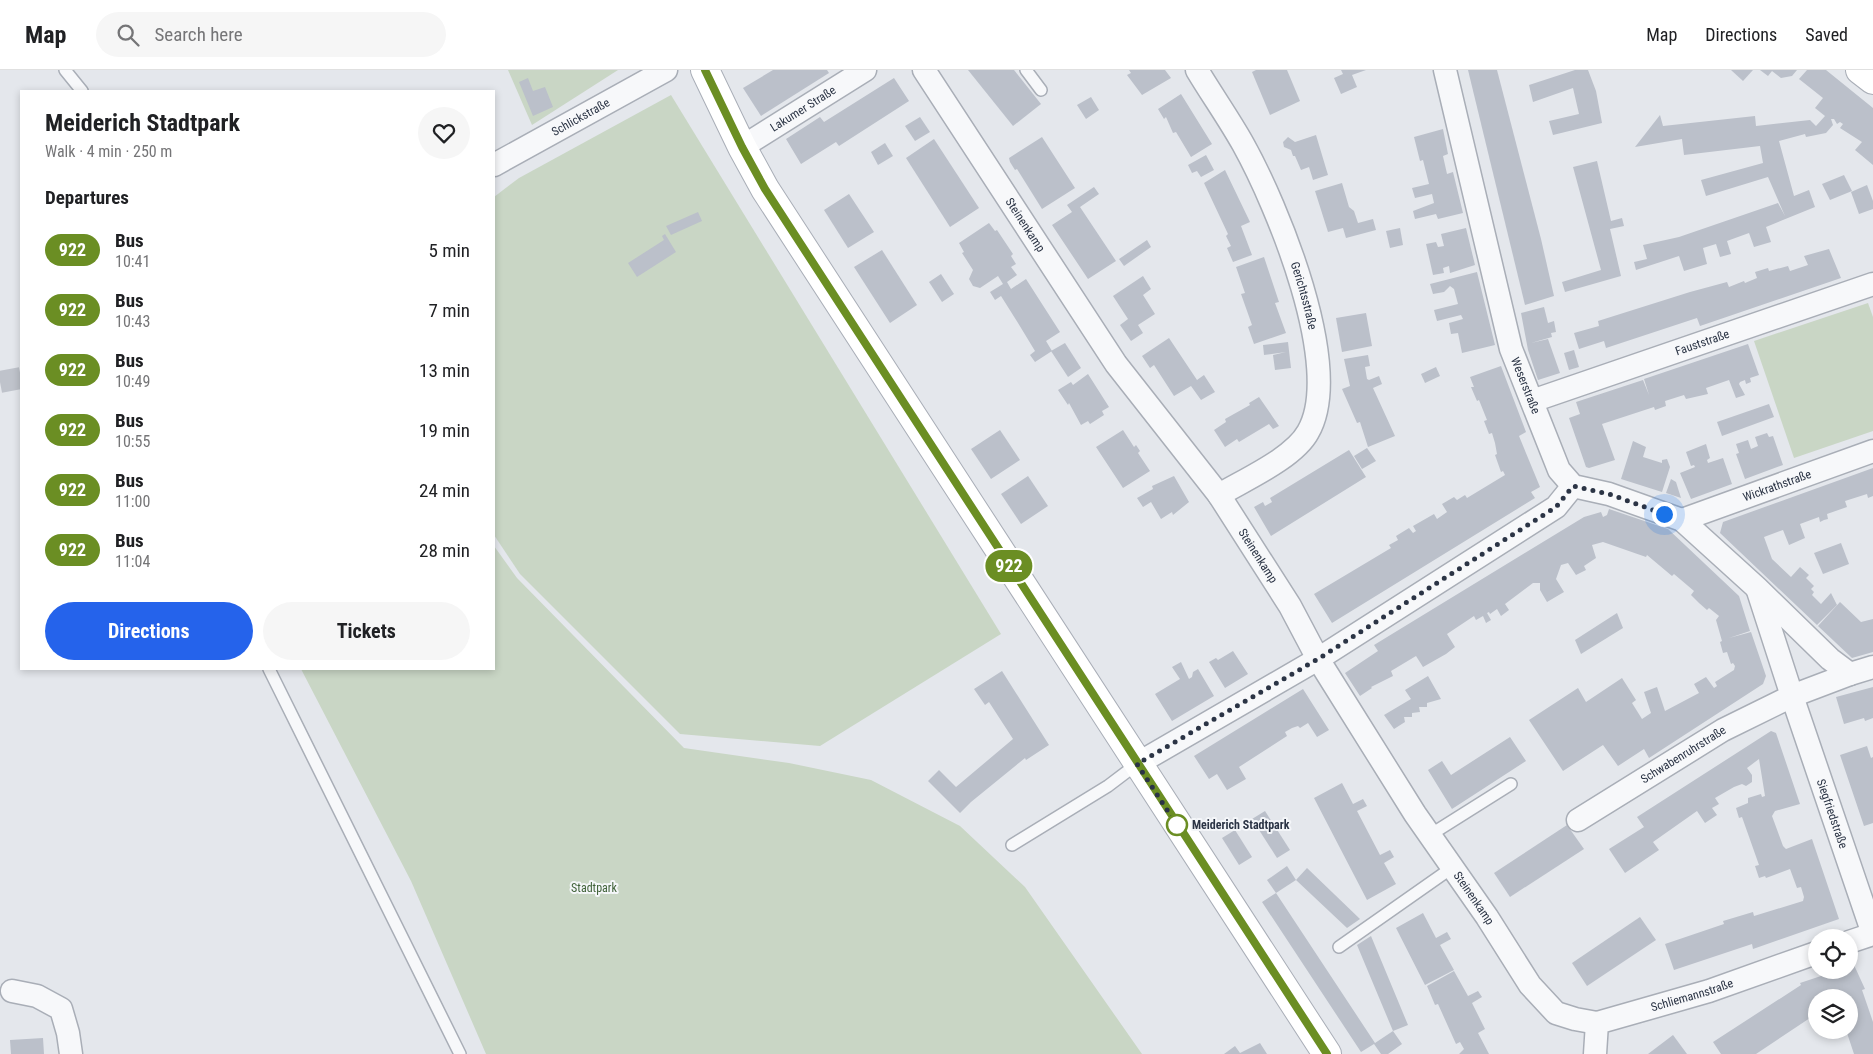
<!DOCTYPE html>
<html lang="en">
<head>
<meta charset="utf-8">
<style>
	:root { --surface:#fff; --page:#f6f6f6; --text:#202124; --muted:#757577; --line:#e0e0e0; --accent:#2563eb }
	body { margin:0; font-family:"Roboto Condensed",sans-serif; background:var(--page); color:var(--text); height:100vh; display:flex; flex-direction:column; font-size:19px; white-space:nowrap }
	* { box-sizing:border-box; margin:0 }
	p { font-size:16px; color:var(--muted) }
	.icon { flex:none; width:28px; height:28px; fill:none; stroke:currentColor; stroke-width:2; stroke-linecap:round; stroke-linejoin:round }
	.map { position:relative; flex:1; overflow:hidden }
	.panel { position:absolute; left:20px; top:20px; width:475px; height:580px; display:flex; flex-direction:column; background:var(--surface); border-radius:0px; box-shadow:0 2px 8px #0003 }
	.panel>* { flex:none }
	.badge { padding:0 10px; border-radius:16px; font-size:18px; line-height:32px }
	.fabs { position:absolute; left:1808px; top:859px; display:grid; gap:10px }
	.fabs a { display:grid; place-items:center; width:50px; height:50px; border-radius:50%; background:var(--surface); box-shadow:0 2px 8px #0003; font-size:25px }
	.you { position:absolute; width:25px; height:25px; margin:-12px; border:4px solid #fff; border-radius:50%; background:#1a73e8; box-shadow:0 0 0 8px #1a73e833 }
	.map>.badge { position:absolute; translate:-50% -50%; box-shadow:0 0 0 2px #fff }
	h2 { padding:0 25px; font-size:19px; line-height:45px }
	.round { display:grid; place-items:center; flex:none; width:52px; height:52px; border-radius:26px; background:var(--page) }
	.summary { display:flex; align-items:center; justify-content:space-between; height:85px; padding:0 25px }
	h1 { font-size:24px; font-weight:700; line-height:38px }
	.primary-button { display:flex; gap:10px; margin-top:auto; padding:10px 25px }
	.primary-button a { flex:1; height:58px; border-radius:30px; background:var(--accent); color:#fff; font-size:20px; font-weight:700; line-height:58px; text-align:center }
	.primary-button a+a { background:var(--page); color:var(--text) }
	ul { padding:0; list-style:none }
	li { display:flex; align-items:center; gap:15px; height:60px; padding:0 25px }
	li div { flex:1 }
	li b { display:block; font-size:19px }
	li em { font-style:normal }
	li .badge { min-width:55px; font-weight:700; text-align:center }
	header { display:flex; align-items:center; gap:30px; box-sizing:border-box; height:70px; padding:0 25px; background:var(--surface); border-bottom:1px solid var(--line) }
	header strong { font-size:24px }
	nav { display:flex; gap:28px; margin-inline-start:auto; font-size:18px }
	.search { width:350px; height:45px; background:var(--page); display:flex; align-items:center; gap:12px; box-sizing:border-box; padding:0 18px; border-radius:28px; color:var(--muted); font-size:19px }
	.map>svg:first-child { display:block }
	.green { fill:#c9d6c5 }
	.building { fill:#bbc0ca }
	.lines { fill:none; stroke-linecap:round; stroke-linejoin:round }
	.street-tunnel { stroke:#bfc3cb; stroke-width:22; stroke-dasharray:22 11; stroke-linecap:butt }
	.lane-casing { stroke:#a9aeb7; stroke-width:14 }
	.street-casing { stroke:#a9aeb7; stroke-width:25 }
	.secondary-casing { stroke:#a9aeb7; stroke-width:30 }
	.lane { stroke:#f7f8fa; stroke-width:11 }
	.street { stroke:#f7f8fa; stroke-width:22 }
	.secondary { stroke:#fff; stroke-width:28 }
	.line-casing { stroke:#fff; stroke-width:11 }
	.line { stroke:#6b8e23; stroke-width:8 }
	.walk { stroke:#2b3445; stroke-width:5; stroke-dasharray:0 9 }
	.stop-dot { fill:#fff; stroke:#6b8e23; stroke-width:2.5 }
	.labels { text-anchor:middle; stroke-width:4; stroke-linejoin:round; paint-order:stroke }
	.street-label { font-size:12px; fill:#2b3445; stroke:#f4f6f9 }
	.stop-label { font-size:12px; font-weight:bold; fill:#2b3445; stroke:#f4f6f9; text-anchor:start }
	.park-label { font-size:12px; fill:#3f6138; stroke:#f4f6f9 }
</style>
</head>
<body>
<header>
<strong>Map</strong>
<div class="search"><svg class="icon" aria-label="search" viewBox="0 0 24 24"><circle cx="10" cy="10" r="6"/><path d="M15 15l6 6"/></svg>Search here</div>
<nav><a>Map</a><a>Directions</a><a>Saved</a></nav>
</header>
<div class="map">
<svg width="1873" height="984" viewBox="0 0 1873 984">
	<rect width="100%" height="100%" fill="#e4e7ec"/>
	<!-- green -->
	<g class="green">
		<path d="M508 0H618L532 55Z"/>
		<path d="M671 25 1001 564 820 676 680 664 520 504 494 465V127L519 108Z"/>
		<path d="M1868 233 1873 247V361L1794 388 1754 271Z"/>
		<path d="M494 476 517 508 684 678 789 693 871 710 960 756 1025 817 1142 984H486L411 811 301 599H494Z"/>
	</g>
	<!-- building -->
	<g class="building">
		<path d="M773 0H827L829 3 761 46 743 18Z"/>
		<path d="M968 0H1014L1041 34 1013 56Z"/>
		<path d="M1129 0H1165L1171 8 1142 25 1127 5 1131 3Z"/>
		<path d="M1256 0H1287L1300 31 1270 45 1252 2Z"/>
		<path d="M1341 0H1366L1352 5 1357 17 1341 24 1334 8 1343 4Z"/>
		<path d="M1468 0H1497L1541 169 1554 226 1525 235Z"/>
		<path d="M1575 0H1588L1596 21 1602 53 1553 65 1549 51 1579 44 1573 18 1533 32 1529 15Z"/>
		<path d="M1731 0H1753L1743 11Z"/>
		<path d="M1760 0H1797L1792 6 1781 8 1772 1 1768 6Z"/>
		<path d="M1807 0H1826L1873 38V95L1855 80 1862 72 1840 58 1843 54 1840 52 1837 54 1834 49H1831L1833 55 1826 63 1806 67 1805 64 1779 71 1794 126 1809 120 1815 137 1766 157 1771 172 1754 177 1749 163 1727 171 1731 184 1720 187 1716 174 1703 178 1707 194 1684 201 1679 186 1636 200 1634 192 1647 189 1643 175 1679 167 1778 133 1785 146 1768 107 1706 126 1701 110 1763 93 1760 76 1684 85 1682 69 1635 77 1660 45 1663 56 1755 46 1756 56 1810 50 1816 56 1825 46 1815 38 1823 28 1799 9Z"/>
		<path d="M528 8 533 21 545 17 553 37 533 46 519 12Z"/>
		<path d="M894 8 909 31 839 76 836 72 801 94 786 69 820 47 824 52Z"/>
		<path d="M1181 24 1212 74 1191 87 1176 62 1173 63 1166 47 1164 49 1158 39Z"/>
		<path d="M1091 27 1099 40 1086 49 1077 35Z"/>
		<path d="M920 47 930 62 915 71 905 56Z"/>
		<path d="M1443 59 1448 84 1443 86 1447 104 1453 102 1463 143 1438 149 1436 144 1415 149 1413 141 1434 133 1432 124 1415 128 1412 118 1429 114 1423 90 1420 91 1414 67Z"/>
		<path d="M1316 65 1328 105 1313 110 1309 97 1301 100 1295 86H1293L1291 80 1284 77 1283 72 1288 67 1295 72Z"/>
		<path d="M1042 67 1075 118 1042 139 1017 99 1015 100 1010 92 1009 88Z"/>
		<path d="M934 69 979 138 950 157 906 88Z"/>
		<path d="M885 73 893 86 878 95 871 82Z"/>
		<path d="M1206 85 1214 100 1201 107 1197 101 1192 103 1188 95Z"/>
		<path d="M1597 91 1611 151 1622 148 1624 156 1610 159 1621 206 1565 222 1562 212 1601 200 1573 97Z"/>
		<path d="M1225 100 1250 152 1241 156 1252 185 1233 192 1227 178 1231 176 1226 166 1228 164 1204 113Z"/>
		<path d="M1844 105 1852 121 1830 130 1822 114Z"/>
		<path d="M1342 113 1349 137 1354 141 1358 153 1373 149 1376 160 1346 168 1343 158 1328 162 1315 121Z"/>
		<path d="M1867 115 1873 131V139L1859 144 1851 122Z"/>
		<path d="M1094 117 1099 124 1080 137 1116 191 1088 209 1052 155 1072 142 1067 135Z"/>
		<path d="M849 124 874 162 848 178 824 140Z"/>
		<path d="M698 142 702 151 671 165 666 156Z"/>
		<path d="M989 153 995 161 997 160 1013 184 1011 186 1016 194 1011 197 1017 205 1007 212 1011 219 1026 209 1060 262 1046 271 1052 281 1035 292 1030 285 1035 281 1018 253 1001 226 995 230 990 222 1003 214 998 206 980 218 973 216 969 209 973 200 962 183 964 182 959 173Z"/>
		<path d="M1400 158 1403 175 1390 178 1386 161Z"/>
		<path d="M1466 158 1475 195 1450 203 1449 196 1443 198 1444 203 1433 205 1426 174 1436 172 1438 177 1444 176 1441 164Z"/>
		<path d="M665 164 676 182 637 207 628 193 664 170 662 166Z"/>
		<path d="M1147 170 1151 177 1124 196 1119 189Z"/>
		<path d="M1829 179 1841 208 1700 256 1697 248 1606 278 1604 271 1579 279 1574 263 1599 256 1598 251 1690 222 1727 212 1729 217 1744 211 1745 213 1757 208 1755 202 1768 198 1769 201 1788 196 1790 201 1808 195 1804 186Z"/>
		<path d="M882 180 917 235 890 253 854 197Z"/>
		<path d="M1264 187 1279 232 1275 233 1286 263 1254 274 1248 257 1252 255 1241 224 1245 223 1236 197Z"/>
		<path d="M1477 202 1495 275 1462 283 1458 263 1451 264 1449 253 1463 249 1461 245 1437 251 1434 240 1458 234 1454 219 1450 216 1444 222 1433 224 1430 214Z"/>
		<path d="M941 204 954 224 942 232 929 212Z"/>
		<path d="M1143 206 1151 219 1143 225 1155 244 1138 255 1143 263 1131 271 1120 255 1128 249 1113 226Z"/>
		<path d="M1544 237 1548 253 1554 251 1556 262 1551 263 1552 267 1531 273 1548 269 1560 303 1538 310 1528 280 1521 243Z"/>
		<path d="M1366 243 1372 276 1342 282 1336 248Z"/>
		<path d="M1169 268 1197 310 1204 305 1215 322 1201 330 1191 316 1174 326 1154 295 1150 298 1142 286Z"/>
		<path d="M1288 272 1291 298 1275 300 1273 285 1286 282 1264 285 1263 275Z"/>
		<path d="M1065 273 1081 298 1068 307 1051 281Z"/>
		<path d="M1748 274 1759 305 1750 308 1751 312 1746 314 1745 310 1740 312 1739 314 1745 325 1736 328 1729 310 1706 318 1708 324 1686 329 1684 325 1665 331 1666 336 1655 340 1654 337 1602 354 1615 390 1589 398 1586 397 1569 348 1580 344 1576 332 1643 310 1649 325 1644 309Z"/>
		<path d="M1574 280 1579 297 1569 300 1564 283Z"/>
		<path d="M1368 285 1370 296 1365 297 1367 309 1369 310 1379 306 1382 314 1373 318 1395 366 1368 377 1360 352 1357 353 1342 319 1350 316 1344 289Z"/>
		<path d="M1501 296 1526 362 1519 366 1540 417 1531 422 1535 428 1332 553 1314 524 1391 478 1389 475 1398 470 1396 466 1409 458 1413 463 1416 461 1413 456 1434 444 1437 449 1447 442 1442 434 1454 427 1457 430 1465 425 1467 428 1505 405 1503 401 1501 402 1495 385 1497 384 1495 373 1492 363 1489 364 1484 351 1487 350 1479 330 1477 331 1471 317H1474L1470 307Z"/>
		<path d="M1436 297 1440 306 1425 313 1421 304Z"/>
		<path d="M1088 304 1109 337 1102 341 1104 345 1090 354 1088 351 1081 355 1069 333 1068 335 1058 320 1071 312 1073 315Z"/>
		<path d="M1259 327 1279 356 1273 359 1269 354 1239 372 1237 369 1225 377 1214 360 1226 352 1225 349 1250 335 1249 333Z"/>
		<path d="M1769 334 1774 347 1722 366 1717 352Z"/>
		<path d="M1000 360 1020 390 991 409 971 379Z"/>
		<path d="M1123 360 1134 377 1136 375 1140 381 1138 383 1150 401 1123 418 1096 377Z"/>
		<path d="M1767 363 1769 367 1773 366 1783 395 1745 409 1736 384 1739 383 1736 374 1748 370 1751 379 1758 376 1755 367Z"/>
		<path d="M1633 371 1646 377 1643 387 1662 393V390L1667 389 1670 397 1662 422 1621 409Z"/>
		<path d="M1706 374 1710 388 1707 390 1708 393 1723 388 1732 414 1691 429 1680 403 1695 397 1694 395 1691 396 1686 382Z"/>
		<path d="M1367 378 1376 391 1362 399 1354 386Z"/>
		<path d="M1349 380 1366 407 1271 466 1254 437 1263 432 1265 436 1272 432 1270 428Z"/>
		<path d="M1873 398V426L1868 428 1867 424 1845 431 1847 437 1827 444 1828 449 1824 450 1820 452 1819 447 1800 454 1805 468 1789 475 1783 460 1764 467 1772 489 1791 507 1800 497 1809 505 1806 508 1814 516 1811 519 1814 522 1812 525 1821 534 1831 523 1837 535 1817 555 1720 463 1723 452Z"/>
		<path d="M1028 406 1048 436 1021 454 1001 424Z"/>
		<path d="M1174 406 1189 432 1173 445 1172 442 1161 449 1151 432 1143 437 1137 428 1153 419 1152 416Z"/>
		<path d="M1671 409 1676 412 1681 428 1666 423Z"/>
		<path d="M1609 439 1668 459 1739 526 1750 561 1729 568 1751 562 1766 606 1763 614 1649 688 1644 679 1618 696 1603 675 1563 701 1529 650 1578 618 1586 632 1622 608 1636 630 1632 633 1642 649 1651 643 1644 622 1657 617 1665 641 1699 623 1694 614 1706 607 1714 618 1717 616 1715 612 1734 600 1735 596 1733 593 1731 594 1727 582 1723 583 1720 572 1722 571 1716 550 1719 546 1709 538 1707 540 1699 533 1691 525 1694 521 1674 504 1672 506 1647 485 1646 487 1603 472 1592 475 1596 488 1584 496 1586 500 1576 505 1568 493 1561 495 1556 509 1564 522 1547 532 1540 520V513H1533L1505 534 1509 540 1501 546 1497 539 1490 544 1489 542 1487 543 1491 550 1486 553 1483 546 1476 550 1474 546 1447 564 1455 577 1446 584 1423 597 1416 586 1391 601 1393 606 1371 617 1372 618 1360 626 1345 603 1378 581 1374 575 1584 447 1601 442 1603 447 1607 445Z"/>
		<path d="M1841 473 1849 494 1823 504 1814 483Z"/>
		<path d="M1840 532 1861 552 1873 549V582L1852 588 1818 556Z"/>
		<path d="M1617 543 1623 558 1581 584 1575 570Z"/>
		<path d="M1233 581 1248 604 1225 618 1209 592 1216 588 1218 590Z"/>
		<path d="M1181 592 1189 609 1192 607 1193 602 1198 599 1214 626 1172 651 1155 624 1180 609 1172 597Z"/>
		<path d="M1002 601 1049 675 1026 690 1025 688 971 732 960 743 928 711 939 700 956 717 1013 669 989 632 985 635 974 619Z"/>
		<path d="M1428 606 1441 629 1427 633V637H1419L1420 642 1412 643V647H1404L1405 652 1394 659 1384 645 1411 629 1405 620Z"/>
		<path d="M1873 617V648L1865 651 1864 648 1844 654 1836 627Z"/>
		<path d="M1303 619 1329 660 1317 667 1308 653 1300 658 1298 656 1292 658 1285 662 1287 666 1239 697 1246 709 1227 720 1217 704 1209 709 1194 686Z"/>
		<path d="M1771 661 1776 663 1800 734 1775 741 1772 746 1783 776 1786 779 1812 769 1839 849 1753 879 1752 874 1674 900 1665 874 1724 854 1723 851 1753 842 1754 846 1803 831 1804 827 1801 817 1797 818 1790 799 1766 808 1765 806 1759 808 1755 796 1759 795 1742 747 1739 748 1736 738 1748 733V728L1761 724 1762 727 1765 726 1759 689 1747 698 1752 705V712L1746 716 1742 714 1734 717 1715 728 1719 734 1712 738 1717 745 1705 753 1697 741 1653 772 1659 780 1625 803 1609 779 1644 757 1637 747Z"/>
		<path d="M1510 667 1526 691 1452 739 1428 700 1442 691 1451 705Z"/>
		<path d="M1867 676 1871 688 1873 687V753L1864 756 1840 685Z"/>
		<path d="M1342 713 1353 734 1363 729 1367 736 1357 741 1380 785 1390 780 1394 787 1384 793 1396 814 1367 830 1314 728Z"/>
		<path d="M1265 741 1290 780 1277 788 1252 749Z"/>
		<path d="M1567 755 1584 779 1510 827 1494 803Z"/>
		<path d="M1235 760 1252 787 1239 795 1222 768Z"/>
		<path d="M1287 796 1296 810 1276 823 1267 810Z"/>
		<path d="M1307 798 1360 849 1347 858 1296 810Z"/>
		<path d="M1276 823 1375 973 1393 961 1357 875 1371 866 1408 955 1393 961 1402 974 1388 984H1381L1374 974 1361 982 1262 832Z"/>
		<path d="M1423 843 1436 868 1447 862 1451 869 1440 875 1454 900 1425 915 1396 858Z"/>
		<path d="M1640 847 1656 870 1587 916 1572 893Z"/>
		<path d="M1854 895 1865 919 1862 920 1873 952V984H1854L1846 960H1849V928H1816V940L1808 944 1810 948 1756 984H1721L1713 972 1801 915 1800 913 1839 900H1849V897Z"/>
		<path d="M1454 901 1468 926 1478 921 1482 927 1472 933 1485 959 1478 963 1489 984H1459L1464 979 1460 972 1456 974 1438 934 1435 935 1427 916Z"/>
		<path d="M1673 965 1687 984H1648Z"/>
		<path d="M43 968 44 984H11L10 970Z"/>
		<path d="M1260 973 1267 984H1224L1235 976 1240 983Z"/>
	</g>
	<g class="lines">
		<!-- street-tunnel -->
		<path class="street-tunnel" d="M0 312 21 308"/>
		<defs>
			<g id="lane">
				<path d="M65 0 82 21"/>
				<path d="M1026 0 1041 20"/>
				<path d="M269 599 460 984"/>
				<path d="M1430 765 1511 714"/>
				<path d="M1012 775 1108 716 1137 694"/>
				<path d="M1339 877 1453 797"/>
			</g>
			<g id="street">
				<path id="s1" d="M924 0 1116 294 1219 425 1290 536 1318 589 1415 744 1487 847 1530 915 1556 943 1575 949 1597 953"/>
				<path id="s2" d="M1197 0C1212 25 1229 49 1243 74 1277 135 1345 298 1308 362 1294 388 1244 410 1219 425"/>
				<path id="s3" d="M1445 0 1511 279 1559 400 1573 416 1609 424 1682 450 1757 518 1830 589 1850 604 1873 597"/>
				<path id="s4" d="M742 77 865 0"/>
				<path id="s5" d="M494 95 666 0"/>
				<path id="s6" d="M1532 331 1873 214"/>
				<path id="s7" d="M1682 450 1873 381"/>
				<path d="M1758 521 1792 626 1850 604"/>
				<path d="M1137 694 1318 589 1556 437 1573 416"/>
				<path id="s8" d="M1578 750 1723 660 1792 626 1873 864"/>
				<path d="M1849 872 1873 864"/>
				<path d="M12 921 37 926 61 939 68 963 71 984"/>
				<path id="s9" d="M1595 984 1597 953 1709 921 1816 883"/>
			</g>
			<g id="secondary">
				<path d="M705 0 742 77 765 119 1327 984"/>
				<path d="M1860 0 1873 10"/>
			</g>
		</defs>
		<!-- lane casing -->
		<use href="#lane" class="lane-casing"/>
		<!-- street casing -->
		<use href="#street" class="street-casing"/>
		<!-- secondary casing -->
		<use href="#secondary" class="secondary-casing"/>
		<!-- lane -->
		<use href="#lane" class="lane"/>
		<!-- street -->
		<use href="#street" class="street"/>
		<!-- secondary -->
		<use href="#secondary" class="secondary"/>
	</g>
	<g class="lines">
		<defs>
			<path id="line" d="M705 0 742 77 765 119 1327 984"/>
		</defs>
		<!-- line casing -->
		<use href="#line" class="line-casing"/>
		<!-- line -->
		<use href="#line" class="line"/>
		<!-- walk -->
		<path class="walk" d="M1177 755 1137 694 1318 589 1556 437 1573 416 1609 424 1664 444"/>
	</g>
	<!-- markers -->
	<circle class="stop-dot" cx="1177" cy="755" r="10"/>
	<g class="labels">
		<!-- street labels -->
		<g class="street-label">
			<text dy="4" stroke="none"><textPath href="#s4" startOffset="72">Lakumer Straße</textPath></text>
			<text dy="4" stroke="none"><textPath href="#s5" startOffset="99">Schlickstraße</textPath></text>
			<text dy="4" stroke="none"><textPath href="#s1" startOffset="185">Steinenkamp</textPath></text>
			<text dy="4" stroke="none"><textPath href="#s2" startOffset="251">Gerichtsstraße</textPath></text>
			<text dy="4" stroke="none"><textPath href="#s6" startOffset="180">Fauststraße</textPath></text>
			<text dy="4" stroke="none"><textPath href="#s3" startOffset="326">Weserstraße</textPath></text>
			<text dy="4" stroke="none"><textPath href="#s7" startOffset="101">Wickrathstraße</textPath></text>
			<text dy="4" stroke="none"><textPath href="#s1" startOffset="590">Steinenkamp</textPath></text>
			<text dy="4" stroke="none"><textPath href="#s8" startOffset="124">Schwabenruhrstraße</textPath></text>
			<text dy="4" stroke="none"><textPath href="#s8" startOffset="372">Siegfriedstraße</textPath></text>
			<text dy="4" stroke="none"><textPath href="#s1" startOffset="995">Steinenkamp</textPath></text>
			<text dy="4" stroke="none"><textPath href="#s9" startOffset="130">Schliemannstraße</textPath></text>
		</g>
		<!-- stop labels -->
		<g class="stop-label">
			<text x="1192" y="759">Meiderich Stadtpark</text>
		</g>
		<!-- park labels -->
		<g class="park-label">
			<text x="594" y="822">Stadtpark</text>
		</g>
	</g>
</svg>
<div class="fabs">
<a><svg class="icon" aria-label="locate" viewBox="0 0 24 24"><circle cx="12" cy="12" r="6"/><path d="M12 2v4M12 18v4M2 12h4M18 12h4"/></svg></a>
<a><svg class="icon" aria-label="layers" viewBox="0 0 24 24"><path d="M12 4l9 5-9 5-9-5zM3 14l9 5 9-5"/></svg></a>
</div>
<div class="you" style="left:1664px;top:444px"></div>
<b class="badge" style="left:1009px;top:496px;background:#6b8e23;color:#fff">922</b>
<section class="panel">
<div class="summary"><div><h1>Meiderich Stadtpark</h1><p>Walk · 4 min · 250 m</p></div><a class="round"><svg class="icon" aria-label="heart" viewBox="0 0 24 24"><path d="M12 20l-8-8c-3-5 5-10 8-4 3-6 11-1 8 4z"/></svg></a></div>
<h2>Departures</h2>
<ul>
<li><span class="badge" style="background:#6b8e23;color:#fff">922</span><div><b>Bus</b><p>10:41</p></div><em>5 min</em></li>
<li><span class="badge" style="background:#6b8e23;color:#fff">922</span><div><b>Bus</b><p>10:43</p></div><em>7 min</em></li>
<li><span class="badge" style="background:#6b8e23;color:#fff">922</span><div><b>Bus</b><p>10:49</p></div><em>13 min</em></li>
<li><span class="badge" style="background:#6b8e23;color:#fff">922</span><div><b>Bus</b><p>10:55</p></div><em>19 min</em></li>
<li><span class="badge" style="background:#6b8e23;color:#fff">922</span><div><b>Bus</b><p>11:00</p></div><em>24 min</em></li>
<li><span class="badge" style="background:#6b8e23;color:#fff">922</span><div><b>Bus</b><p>11:04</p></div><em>28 min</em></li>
</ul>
<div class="primary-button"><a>Directions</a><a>Tickets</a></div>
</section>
</div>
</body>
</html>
